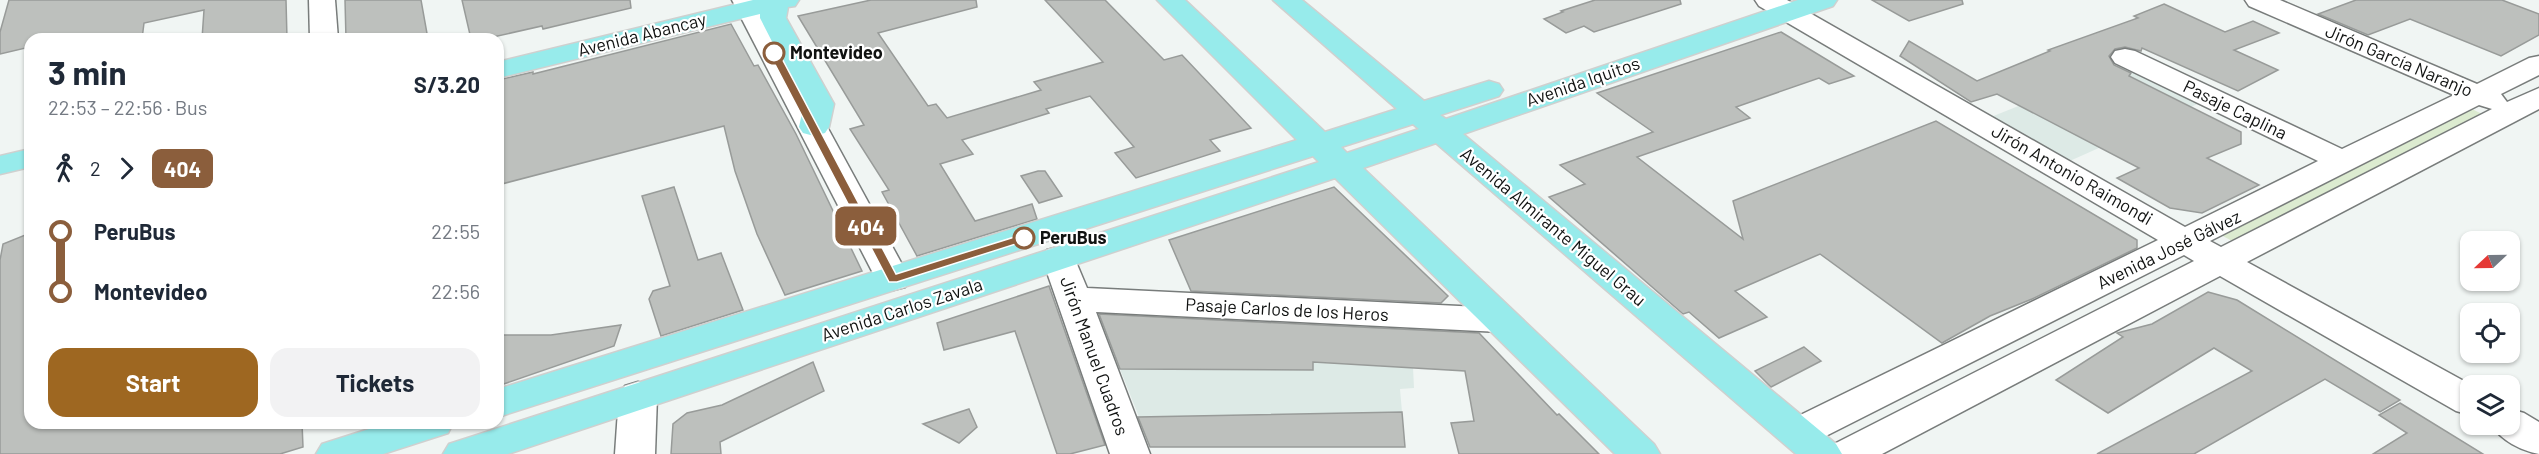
<!DOCTYPE html>
<html lang="en">
<head>
<meta charset="utf-8">
<style>
	:root { --surface:#fff; --page:#f2f2f3; --text:#1f2937; --muted:#747a83; --accent:#9e6721 }
	body { margin:0; font-family:Barlow,sans-serif; background:var(--page); color:var(--text); height:100vh; display:flex; flex-direction:column; font-size:22px; white-space:nowrap }
	* { box-sizing:border-box; margin:0 }
	p { font-size:20px; color:var(--muted) }
	.icon { flex:none; width:33px; height:33px; fill:none; stroke:currentColor; stroke-width:2; stroke-linecap:round; stroke-linejoin:round }
	.map { position:relative; flex:1; overflow:hidden }
	.panel { position:absolute; left:24px; top:33px; width:480px; height:396px; display:flex; flex-direction:column; background:var(--surface); border-radius:18px; box-shadow:0 2px 4px #0004 }
	.panel>* { flex:none }
	.badge { padding:0 12px; border-radius:9px; font-size:21px; line-height:39px }
	.needle { width:39px; rotate:248deg }
	.buttons { position:absolute; left:2460px; top:231px; display:grid; gap:12px }
	.buttons a { display:grid; place-items:center; width:60px; height:60px; border-radius:12px; background:var(--surface); box-shadow:0 2px 4px #0004; font-size:30px }
	.map>.badge { position:absolute; translate:-50% -50%; box-shadow:0 0 0 3px #fff }
	.legs { display:flex; align-items:center; gap:9px; height:66px; padding:0 24px; font-size:20px }
	.legs p { margin-inline-start:auto }
	.overview { display:flex; align-items:center; justify-content:space-between; height:102px; padding:0 24px }
	h1 { font-size:33px; font-weight:700; line-height:45px }
	.cta { display:flex; gap:12px; margin-top:auto; padding:12px 24px }
	.cta a { flex:1; height:69px; border-radius:18px; background:var(--accent); color:#fff; font-size:24px; font-weight:700; line-height:69px; text-align:center }
	.cta a+a { background:var(--page); color:var(--text) }
	ul { padding:0 24px; list-style:none }
	li { display:flex; align-items:center; gap:21px; height:60px; font-size:22px }
	li i { display:grid; place-items:center; width:9px; height:100%; margin:0 8px; background:currentColor }
	li i::after { content:''; width:15px; height:15px; margin:-8px; border:4px solid; border-radius:50%; background:var(--surface) }
	li p { margin-inline-start:auto }
	li:first-child i { background:linear-gradient(#0000 50%,currentColor 0) }
	li:last-child i { background:linear-gradient(currentColor 50%,#0000 0) }
	.map>svg:first-child { display:block }
	.built { fill:#ddeae6 }
	.green { fill:#dcebd0 }
	.building { fill:#bdc0bd; stroke:#989b99; stroke-width:1.5 }
	.lines { fill:none; stroke-linecap:round; stroke-linejoin:round }
	.minor-casing { stroke:#787c7b; stroke-width:3 }
	.major-casing { stroke:#cfd0cf; stroke-width:3 }
	.minor { fill:#fff; fill-rule:evenodd }
	.major { fill:#97ebeb; fill-rule:evenodd }
	.line-1 { fill:#8b5e3c; stroke:#fff; stroke-width:1.5 }
	.stop-1-dot { fill:#fff; stroke:#8b5e3c; stroke-width:3 }
	.labels { text-anchor:middle; stroke-width:4.5; stroke-linejoin:round; paint-order:stroke }
	.street-label { font-size:18px; fill:#101211; stroke:#fff }
	.stop-label { font-size:18px; font-weight:bold; fill:#101211; stroke:#fff; text-anchor:start }
</style>
</head>
<body>
<div class="map">
<svg width="2539" height="454" viewBox="0 0 2539 454">
	<rect width="100%" height="100%" fill="#f0f5f3"/>
	<!-- built -->
	<g class="built">
		<path d="M2121 65 2202 102 2063 164 1986 119Z"/>
		<path d="M1313 362 1413 367 1414 388 1400 389 1402 412 1139 417 1120 369 1312 370Z"/>
	</g>
	<!-- green -->
	<path class="green" d="M2470 108 2482 114 2234 242 2221 235Z"/>
	<!-- building -->
	<g class="building">
		<path d="M9 0H286L287 39H202L204 10 144 23 142 39H30V47L0 54V32Z"/>
		<path d="M345 0H421L428 39H346Z"/>
		<path d="M462 0H630L631 8 543 29 542 26 484 39H471Z"/>
		<path d="M871 0H976L977 7 878 33 928 106 936 104 947 118 1041 90 1034 82 1103 62 1045 0H1105L1164 60 1182 55 1251 128 1210 140 1220 151 1136 178 1115 153 1134 147 1090 96 1046 109 1049 113 962 140 973 154 940 164 975 221 1032 204 1037 219 917 256 882 192 889 190 850 129 864 125 798 16Z"/>
		<path d="M1595 0H1680L1681 4 1594 32 1584 26 1566 33 1544 19 1563 12 1561 11Z"/>
		<path d="M1872 0H1962L1963 4 1909 21Z"/>
		<path d="M2356 0H2502L2539 14V35L2501 56 2410 19 2368 35 2318 14Z"/>
		<path d="M2164 4 2225 32 2253 21 2279 33 2234 50 2278 70 2238 91 2142 48 2141 51 2125 47 2115 49 2109 56 2114 65 2131 73 2129 76 2241 132V144L2207 158 2259 185 2202 213 2170 208 2117 178 2139 168 1997 94 1971 102 1900 56 1909 41 1977 81 2050 51 2048 50 2138 18 2134 16Z"/>
		<path d="M731 24 754 66 758 65 796 134 862 271 785 295 757 234 735 171 724 126 498 185V80L533 72V74Z"/>
		<path d="M1781 32 1854 76 1829 84 1819 78 1736 107 1750 118 1637 157 1743 239 1733 201 1936 121 2137 240V248L2032 299 1990 316 1942 343 1820 254 1735 291 1767 317 1719 338 1689 312 1683 314 1549 197 1585 184 1560 165 1653 132 1597 93Z"/>
		<path d="M1038 171H1045L1062 196 1039 203 1021 176Z"/>
		<path d="M674 187 698 260 721 253 743 310 661 336 649 299 653 291 670 286 642 196Z"/>
		<path d="M1334 187 1448 296 1441 303 1191 291 1169 240Z"/>
		<path d="M30 233V321L25 360 30 359V423H302L303 447 280 454H0V260L3 244Z"/>
		<path d="M1049 286 1105 445 1070 454H1057L1015 331 944 350 937 323Z"/>
		<path d="M2208 292 2237 300 2400 400 2380 412 2325 379 2194 454H2097L2252 371 2214 348 2108 413 2056 380 2123 337 2117 333 2152 324Z"/>
		<path d="M1099 314 1479 333 1557 415 1559 414 1599 454H1459L1451 423 1474 421 1465 371 1313 362V370L1120 369Z"/>
		<path d="M621 325 614 346 498 386V335H551Z"/>
		<path d="M1804 347 1821 361 1771 387 1755 371Z"/>
		<path d="M813 362 824 391 720 442 721 454H671L673 424 687 413 722 405Z"/>
		<path d="M2400 403 2483 454H2373L2407 433 2379 415Z"/>
		<path d="M969 409 977 427 959 443 923 424Z"/>
		<path d="M1402 412 1405 447H1150L1138 417Z"/>
	</g>
	<g class="lines">
		<defs>
			<g id="minor">
				<path d="M309 0H335L338 39H310Z"/>
				<path d="M732 0H758L910 279 905 287 893 290 881 287 876 279Z"/>
				<path d="M1755 0H1787L2185 227 2318 161 2115 63 2111 57 2115 51 2125 49 2135 51 2342 149 2454 95 2249 6 2245 0H2280L2477 84 2529 58 2539 56V75L2501 94 2507 102 2539 88V109L2247 262 2473 386H2470V415L2456 411 2220 276 1882 454H1828L1834 444 2194 261 2184 255 1812 443 1798 447 1784 443 1778 433 1784 423 2158 240 1759 6ZM2479 105 2492 109 2221 247 2210 241Z"/>
				<path d="M1059 247 1071 250 1087 288 1500 308 1513 312 1518 320 1513 328 1500 332 1096 312 1150 454H1110L1042 258 1047 250Z"/>
				<path d="M638 382 651 386 657 396 655 454H615L619 396 625 386Z"/>
				<path d="M2510 409 2524 413 2539 422V454C2522 451 2500 440 2491 424H2510Z"/>
			</g>
			<g id="major">
				<path d="M753 0H799L795 6 788 7 786 18 834 104 829 127 825 133 814 136 803 133 799 127 804 104 760 18V14L498 78V62Z"/>
				<path d="M1157 0H1185L1325 132 1397 109 1273 0H1302L1424 101 1489 81 1499 84 1503 90 1499 96 1440 115 1446 119 1798 0H1837L1833 6 1463 134 1836 444 1842 454H1796L1436 143 1363 168 1654 444 1660 454H1615L1335 178 508 454H443L449 444 1319 162 1313 156 498 417V389L1297 140ZM1413 124 1419 129 1347 153 1341 147Z"/>
				<path d="M30 149V167L0 174V156Z"/>
				<path d="M388 423H453L448 433 383 454H316L322 444Z"/>
			</g>
		</defs>
		<!-- minor casing -->
		<use href="#minor" class="minor-casing"/>
		<!-- major casing -->
		<use href="#major" class="major-casing"/>
		<!-- minor -->
		<use href="#minor" class="minor"/>
		<!-- major -->
		<use href="#major" class="major"/>
	</g>
	<!-- line-1 -->
	<path class="line-1" d="M770 51 779 53 896 274 1024 234 1028 235V240L897 282H889L769 53Z"/>
	<!-- markers -->
	<g class="stop-1-dot">
		<circle cx="774" cy="53" r="10"/>
		<circle cx="1024" cy="238" r="10"/>
	</g>
	<g class="labels">
		<!-- street labels -->
		<g class="street-label">
			<text transform="translate(642 35) rotate(-14)" y="6">Avenida Abancay</text>
			<text transform="translate(2399 61) rotate(23)" y="6">Jirón García Naranjo</text>
			<text transform="translate(1583 82) rotate(-19)" y="6">Avenida Iquitos</text>
			<text transform="translate(2235 110) rotate(26)" y="6">Pasaje Caplina</text>
			<text transform="translate(2072 175) rotate(30)" y="6">Jirón Antonio Raimondi</text>
			<text transform="translate(1553 227) rotate(40)" y="6">Avenida Almirante Miguel Grau</text>
			<text transform="translate(2169 250) rotate(-26)" y="6">Avenida José Gálvez</text>
			<text transform="translate(902 310) rotate(-18)" y="6">Avenida Carlos Zavala</text>
			<text transform="translate(1287 310) rotate(3)" y="6">Pasaje Carlos de los Heros</text>
			<text transform="translate(1094 356) rotate(70)" y="6">Jirón Manuel Cuadros</text>
		</g>
		<!-- stop labels -->
		<g class="stop-label">
			<text x="790" y="59">Montevideo</text>
			<text x="1040" y="244">PeruBus</text>
		</g>
	</g>
</svg>
<div class="buttons">
<a><svg class="needle" viewBox="-14 -14 28 28"><path d="M0-13l5 13h-10z" fill="#e53935"/><path d="M0 13l5-13h-10z" fill="#747a83"/></svg></a>
<a><svg class="icon" aria-label="locate" viewBox="0 0 24 24"><circle cx="12" cy="12" r="6"/><path d="M12 2v4M12 18v4M2 12h4M18 12h4"/></svg></a>
<a><svg class="icon" aria-label="layers" viewBox="0 0 24 24"><path d="M12 4l9 5-9 5-9-5zM3 14l9 5 9-5"/></svg></a>
</div>
<b class="badge" style="left:866px;top:226px;background:#8b5e3c;color:#fff">404</b>
<section class="panel">
<div class="overview"><div><h1>3 min</h1><p>22:53 – 22:56 · Bus</p></div><b>S/3.20</b></div>
<div class="legs"><svg class="icon" aria-label="walk" viewBox="0 0 24 24"><circle cx="13" cy="4" r="2"/><path d="M13 8l-2 6 4 7M11 14l-3 7M7 12l3-4h3l4 4"/></svg>2<svg class="icon" aria-label="forward" viewBox="0 0 24 24"><path d="M9 5l7 7-7 7"/></svg><b class="badge" style="background:#8b5e3c;color:#fff">404</b></div>
<ul>
<li><i style="color:#8b5e3c"></i><b>PeruBus</b><p>22:55</p></li>
<li><i style="color:#8b5e3c"></i><b>Montevideo</b><p>22:56</p></li>
</ul>
<div class="cta"><a>Start</a><a>Tickets</a></div>
</section>
</div>
</body>
</html>
